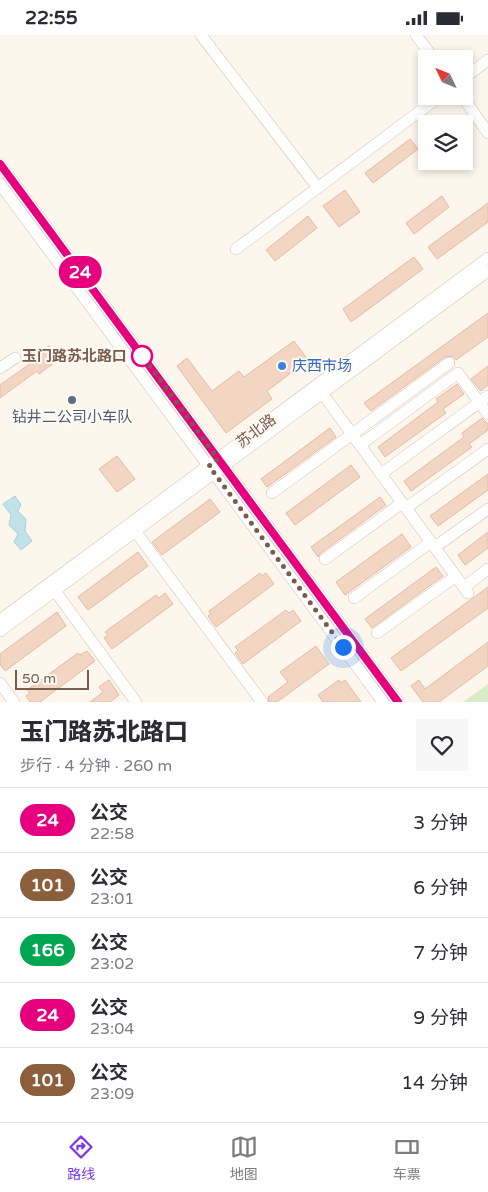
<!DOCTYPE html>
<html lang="zh">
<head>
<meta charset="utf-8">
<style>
	:root { --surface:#fff; --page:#f7f7f7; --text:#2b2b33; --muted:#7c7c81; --line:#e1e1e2; --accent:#7c3aed }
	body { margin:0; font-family:"Varela Round","Noto Sans SC",sans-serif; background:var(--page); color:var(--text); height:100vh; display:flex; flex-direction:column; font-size:19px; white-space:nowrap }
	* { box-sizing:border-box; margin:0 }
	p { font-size:16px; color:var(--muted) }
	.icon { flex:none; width:28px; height:28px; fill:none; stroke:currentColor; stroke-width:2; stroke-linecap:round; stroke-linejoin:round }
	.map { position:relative; height:667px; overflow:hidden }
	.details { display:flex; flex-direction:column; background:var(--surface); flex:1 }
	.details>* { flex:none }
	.badge { padding:0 10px; border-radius:16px; font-size:18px; line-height:32px }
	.needle { width:32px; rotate:313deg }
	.fabs { position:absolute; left:418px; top:15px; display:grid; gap:10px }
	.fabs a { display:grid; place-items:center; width:55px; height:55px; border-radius:0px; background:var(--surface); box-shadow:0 2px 8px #0003; font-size:25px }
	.scale { position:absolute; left:15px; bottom:12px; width:74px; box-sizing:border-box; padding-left:5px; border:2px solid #7a5c4d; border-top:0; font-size:14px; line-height:18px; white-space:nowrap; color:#7a5c4d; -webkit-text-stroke:4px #fffaf3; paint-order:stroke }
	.you { position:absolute; width:25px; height:25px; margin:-12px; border:4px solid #fff; border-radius:50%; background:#1a73e8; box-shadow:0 0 0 8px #1a73e833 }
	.map>.badge { position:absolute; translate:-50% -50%; box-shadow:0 0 0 2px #fff }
	.round { display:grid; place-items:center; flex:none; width:52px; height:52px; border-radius:0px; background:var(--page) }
	.summary { display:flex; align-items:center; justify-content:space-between; height:85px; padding:0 20px }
	h1 { font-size:24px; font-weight:800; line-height:38px }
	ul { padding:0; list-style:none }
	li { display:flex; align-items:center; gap:15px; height:65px; padding:0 20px; border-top:1px solid var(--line) }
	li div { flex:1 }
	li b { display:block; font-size:19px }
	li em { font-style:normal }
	li .badge { min-width:55px; font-weight:700; text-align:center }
	.status { display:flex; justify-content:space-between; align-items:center; height:35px; padding:0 25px; background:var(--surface); direction:ltr }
	.status svg { height:14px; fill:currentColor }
	.tabs { display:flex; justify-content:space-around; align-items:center; height:70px; border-top:1px solid var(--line); background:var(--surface); font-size:14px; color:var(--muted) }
	.tabs a { display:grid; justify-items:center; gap:2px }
	.tabs .active { color:var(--accent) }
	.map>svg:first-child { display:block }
	.green { fill:#d8ecc9 }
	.water { fill:#bfe3e8; stroke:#a5d3da }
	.building { fill:#f3d5c3; stroke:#e6bba3 }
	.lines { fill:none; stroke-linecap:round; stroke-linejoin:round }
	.minor-casing { stroke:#d1beb0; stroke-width:12 }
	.minor { stroke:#fff; stroke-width:11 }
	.line-casing { stroke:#fff; stroke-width:11 }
	.line { stroke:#e6007e; stroke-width:8 }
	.walk { stroke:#7a5c4d; stroke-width:5; stroke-dasharray:0 9 }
	.stop-dot { fill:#fff; stroke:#e6007e; stroke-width:2.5 }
	.shop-dot { fill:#3f7fe0; stroke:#fffaf3; stroke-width:2 }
	.service-dot { fill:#5c6f8a; stroke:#fffaf3; stroke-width:2 }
	.labels { text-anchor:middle; stroke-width:4; stroke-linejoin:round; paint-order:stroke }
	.stop-label { font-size:15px; font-weight:bold; fill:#7a5c4d; stroke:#fffaf3; text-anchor:end }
	.shop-label { font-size:15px; fill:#366cbe; stroke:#fffaf3; text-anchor:start }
	.service-label { font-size:15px; fill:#4e5e75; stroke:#fffaf3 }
	.street-label { font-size:15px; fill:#7a5c4d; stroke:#fffaf3 }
</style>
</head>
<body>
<div class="status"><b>22:55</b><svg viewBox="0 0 49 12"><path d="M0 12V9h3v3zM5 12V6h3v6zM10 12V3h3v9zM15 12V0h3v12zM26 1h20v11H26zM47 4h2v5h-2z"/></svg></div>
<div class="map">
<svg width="488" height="667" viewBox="0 0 488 667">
	<rect width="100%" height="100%" fill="#fdf6ec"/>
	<!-- green -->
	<path class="green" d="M488 649V667H463Z"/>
	<!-- water -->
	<path class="water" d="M15 461 21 470 18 476 26 484 25 496 32 506 21 515 14 507 18 499 9 490 11 480 3 469Z"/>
	<!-- building -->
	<g class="building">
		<path d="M410 104 418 114 373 148 365 138Z"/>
		<path d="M345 155 360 177 339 192 323 171Z"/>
		<path d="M442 161 449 172 414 199 406 188Z"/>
		<path d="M488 168V187L437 224 428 212Z"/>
		<path d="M308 181 317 193 275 226 266 215Z"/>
		<path d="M414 222 423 234 351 287 343 274Z"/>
		<path d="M488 278V302L456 325 452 321 445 322 371 376 364 368Z"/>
		<path d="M294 306 308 325 267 356 272 364 226 398 177 331 187 323 212 356 239 336 244 342Z"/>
		<path d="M49 311 59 324 39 339 37 336 0 363V350L31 328 29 325Z"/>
		<path d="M488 331V350L481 356 471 344Z"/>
		<path d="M457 349 464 359 443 374 446 378 385 422 378 412 438 367 436 364Z"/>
		<path d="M482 383 488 389V395L469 409 472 412 411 456 404 446 464 402 462 398Z"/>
		<path d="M330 393 336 402 267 452 261 444Z"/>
		<path d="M117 421 135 444 117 457 99 434Z"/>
		<path d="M351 430 360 442 295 490 286 478Z"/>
		<path d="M488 439V455L438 491 430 481Z"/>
		<path d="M380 462 386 470 321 518 318 522 311 512Z"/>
		<path d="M210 464 220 477 162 520 152 507Z"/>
		<path d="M488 497V513L465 530 458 520Z"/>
		<path d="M402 499 411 512 345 560 336 547Z"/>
		<path d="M138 517 148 531 88 575 78 562Z"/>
		<path d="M436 532 443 541 372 593 365 584Z"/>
		<path d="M260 538 262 541 266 538 274 549 216 592 208 581 211 579 209 576Z"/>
		<path d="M488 552V573L401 636 391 623Z"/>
		<path d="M165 558 173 569 112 614 104 603 108 600 105 597 156 560 159 563Z"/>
		<path d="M286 575 289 578 293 575 301 586 243 629 235 618 238 615 235 612Z"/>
		<path d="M57 577 66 591 5 636 0 629V619Z"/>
		<path d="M488 607V631L439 667H423L411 651 419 645 425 654Z"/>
		<path d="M316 611 329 629 277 667H269L268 662 288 647 280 637Z"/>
		<path d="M87 616 95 626 40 667H30L26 661 30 658 27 655 78 618 80 620Z"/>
		<path d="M109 645 119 660 110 667H90L103 657 99 652Z"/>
		<path d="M339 645 341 648 345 645 361 667H323L318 660Z"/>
	</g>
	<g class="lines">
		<defs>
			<g id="minor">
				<path d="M201 0 318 153"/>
				<path d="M416 0 434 24"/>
				<path d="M464 43 488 25"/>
				<path d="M462 61 488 98"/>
				<path d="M0 129 398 667"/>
				<path d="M0 149 383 667"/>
				<path d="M236 214 440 61"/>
				<path d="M0 333 15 323"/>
				<path d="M322 358 468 558"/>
				<path d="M360 410 458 338 488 379"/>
				<path d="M381 439 488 361"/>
				<path d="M272 458 449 328"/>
				<path d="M406 473 488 414"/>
				<path d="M135 496 262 667"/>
				<path d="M435 512 488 474"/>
				<path d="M325 524 402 468"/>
				<path d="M464 552 488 534"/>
				<path d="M55 556 136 667"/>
				<path d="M354 563 431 507"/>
				<path d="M0 585 488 223"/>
				<path d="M0 596 488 236"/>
				<path d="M377 598 456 541"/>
				<path d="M0 648 14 667"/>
			</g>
		</defs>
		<!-- minor casing -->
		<use href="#minor" class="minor-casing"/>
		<!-- minor -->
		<use href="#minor" class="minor"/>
	</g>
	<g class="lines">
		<defs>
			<path id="line" d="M0 129 398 667"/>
		</defs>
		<!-- line casing -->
		<use href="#line" class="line-casing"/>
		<!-- line -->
		<use href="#line" class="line"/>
		<!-- walk -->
		<path class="walk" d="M142 321 138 315 218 424 209 431 343 612"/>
	</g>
	<!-- markers -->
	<circle class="stop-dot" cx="142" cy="321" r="10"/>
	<circle class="shop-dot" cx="282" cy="331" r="5"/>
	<circle class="service-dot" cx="72" cy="365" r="5"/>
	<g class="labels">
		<!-- stop labels -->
		<g class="stop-label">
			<text x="127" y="326">玉门路苏北路口</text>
		</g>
		<!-- shop labels -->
		<g class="shop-label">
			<text x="292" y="336">庆西市场</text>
		</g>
		<!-- service labels -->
		<g class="service-label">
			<text x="72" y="387">钻井二公司小车队</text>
		</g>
		<!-- street labels -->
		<g class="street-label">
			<text transform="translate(256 396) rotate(-37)" y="5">苏北路</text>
		</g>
	</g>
</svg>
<div class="fabs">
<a><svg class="needle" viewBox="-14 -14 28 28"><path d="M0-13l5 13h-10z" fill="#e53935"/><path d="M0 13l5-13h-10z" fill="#7c7c81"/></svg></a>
<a><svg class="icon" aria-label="layers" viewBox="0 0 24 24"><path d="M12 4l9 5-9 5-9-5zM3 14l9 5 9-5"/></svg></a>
</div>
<div class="scale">50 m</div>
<div class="you" style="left:343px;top:612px"></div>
<b class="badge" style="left:80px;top:237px;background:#e6007e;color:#fff">24</b>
</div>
<section class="details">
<div class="summary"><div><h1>玉门路苏北路口</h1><p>步行 · 4 分钟 · 260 m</p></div><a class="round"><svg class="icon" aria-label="heart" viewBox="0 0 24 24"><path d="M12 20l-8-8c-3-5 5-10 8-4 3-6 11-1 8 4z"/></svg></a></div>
<ul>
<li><span class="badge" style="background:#e6007e;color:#fff">24</span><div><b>公交</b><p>22:58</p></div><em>3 分钟</em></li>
<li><span class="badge" style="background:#8b5e3c;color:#fff">101</span><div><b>公交</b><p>23:01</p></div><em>6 分钟</em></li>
<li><span class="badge" style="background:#00a651;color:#fff">166</span><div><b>公交</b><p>23:02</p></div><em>7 分钟</em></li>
<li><span class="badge" style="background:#e6007e;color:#fff">24</span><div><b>公交</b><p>23:04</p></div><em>9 分钟</em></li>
<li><span class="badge" style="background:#8b5e3c;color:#fff">101</span><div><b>公交</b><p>23:09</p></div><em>14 分钟</em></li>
</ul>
</section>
<nav class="tabs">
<a class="active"><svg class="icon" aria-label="directions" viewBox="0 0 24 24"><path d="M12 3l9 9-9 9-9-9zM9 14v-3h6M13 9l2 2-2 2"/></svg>路线</a>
<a><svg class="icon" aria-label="map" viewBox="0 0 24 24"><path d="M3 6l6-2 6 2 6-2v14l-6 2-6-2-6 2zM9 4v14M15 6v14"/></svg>地图</a>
<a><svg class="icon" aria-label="tickets" viewBox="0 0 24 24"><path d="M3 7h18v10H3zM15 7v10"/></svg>车票</a>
</nav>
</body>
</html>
